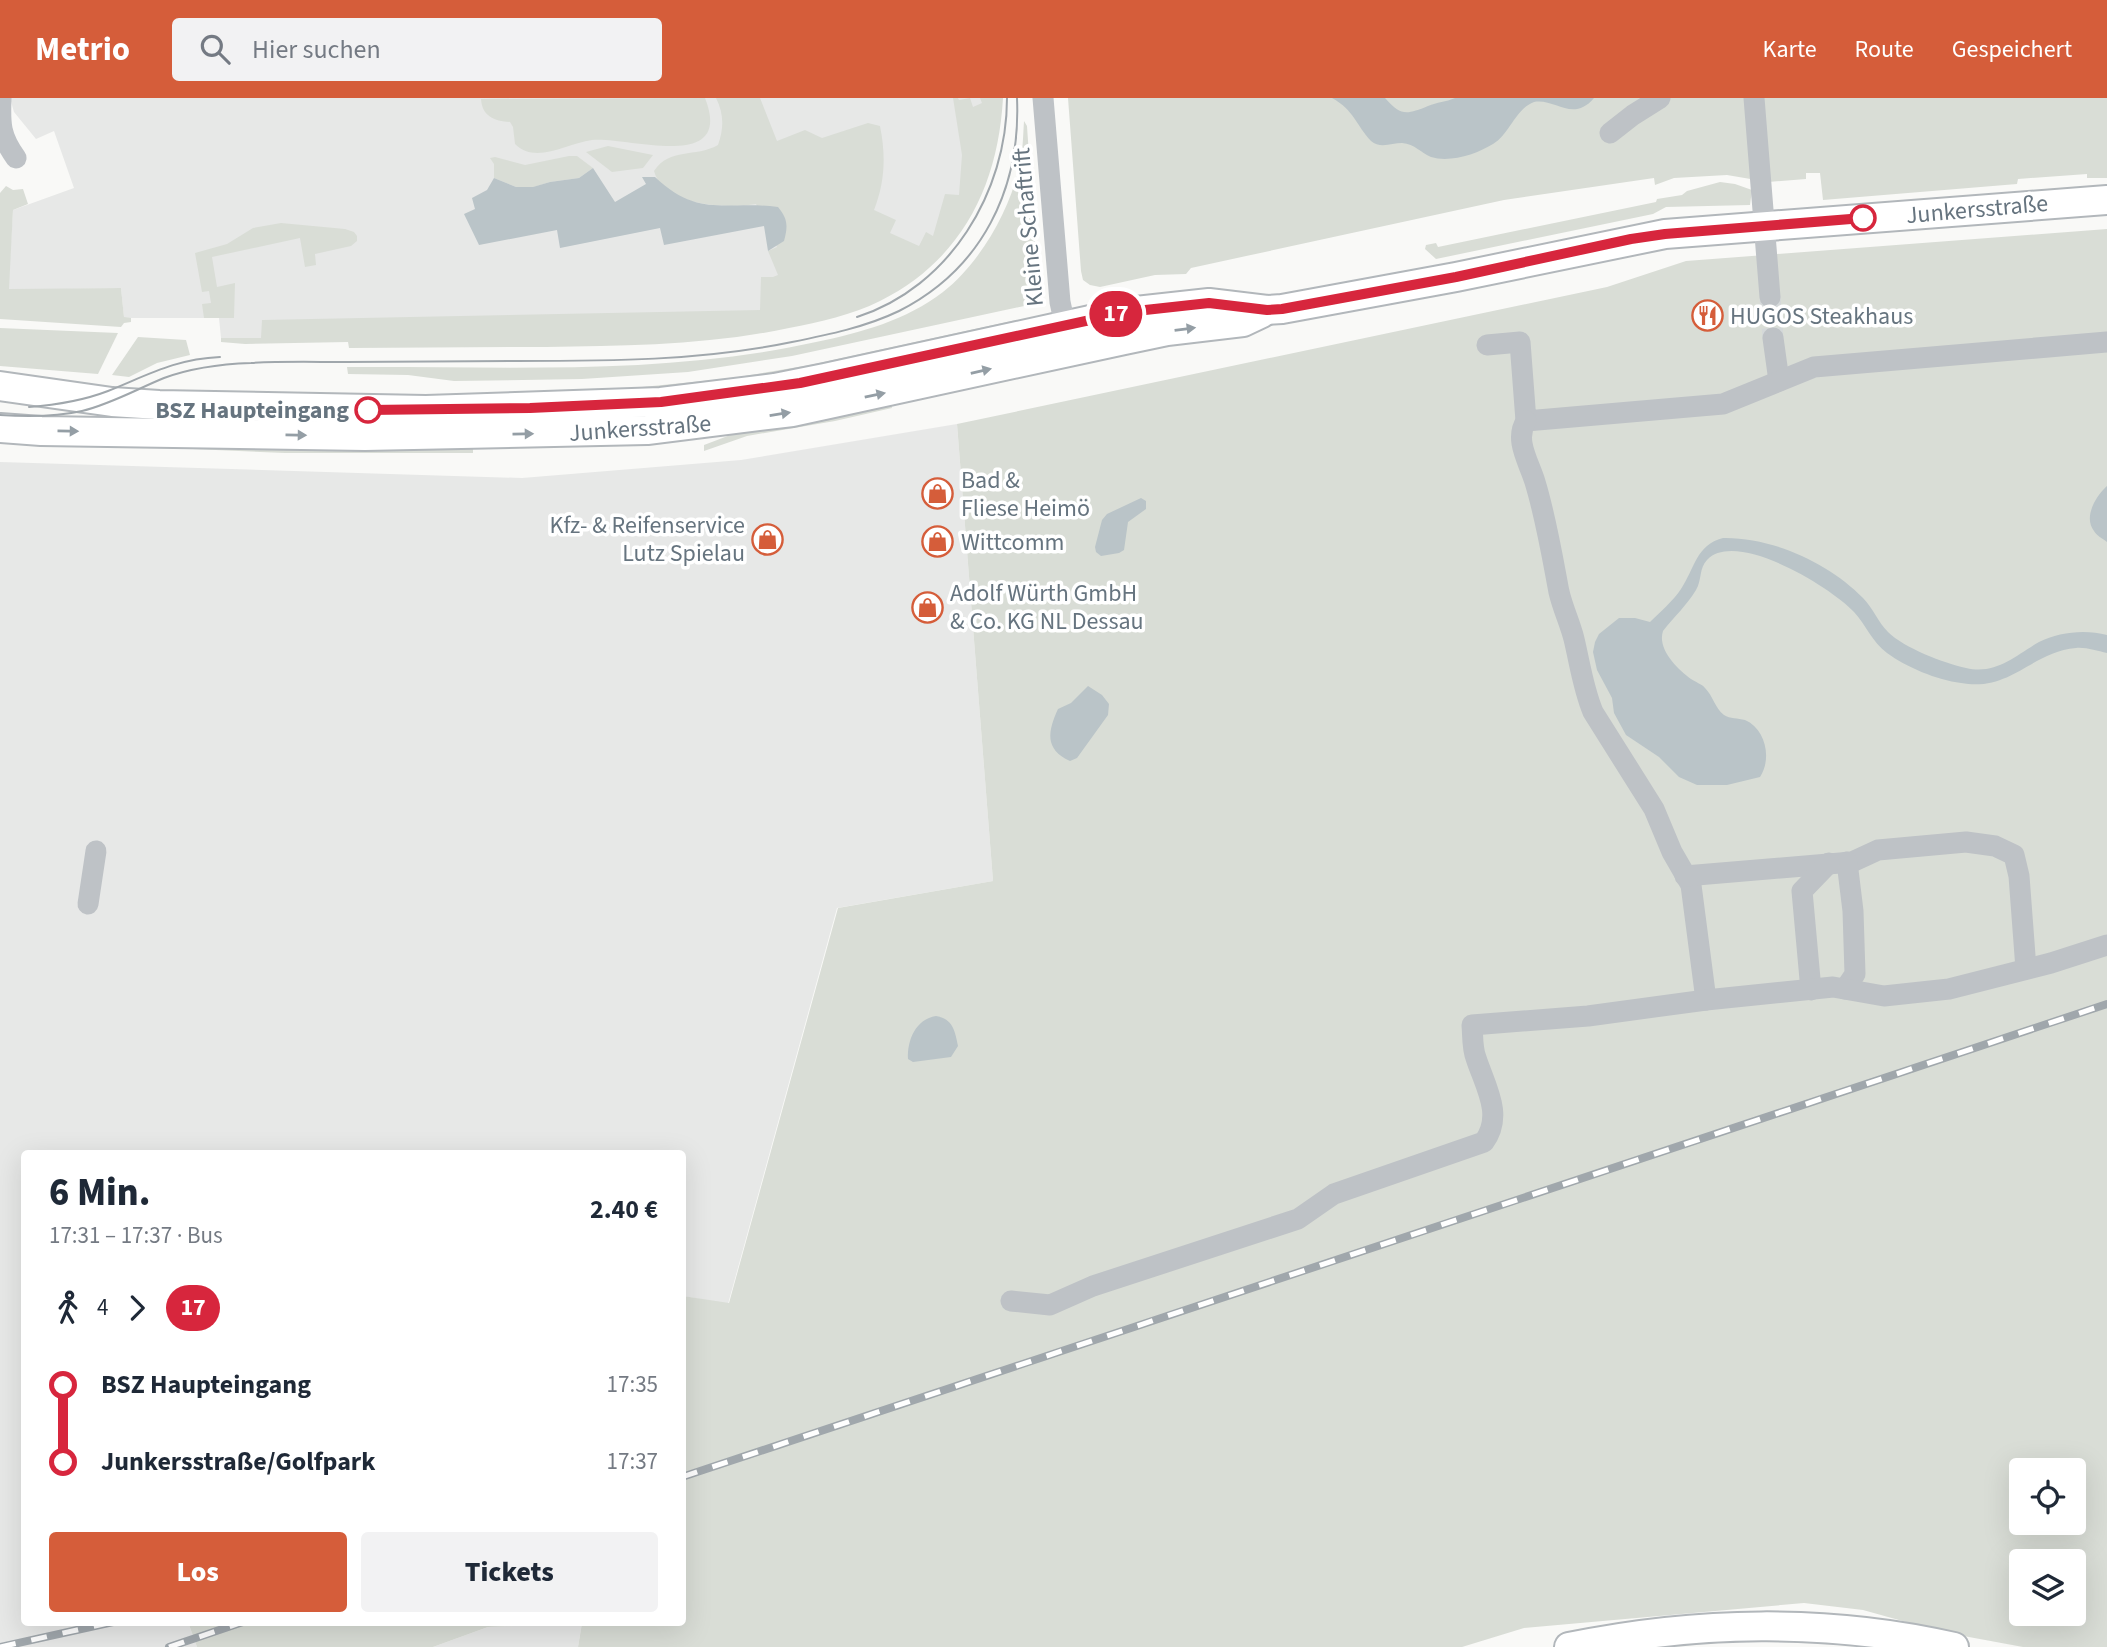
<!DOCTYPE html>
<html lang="de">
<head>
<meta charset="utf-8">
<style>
	:root { --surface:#fff; --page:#f2f2f3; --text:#1f2937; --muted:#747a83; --accent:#d55d3a }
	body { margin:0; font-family:"Source Sans 3",sans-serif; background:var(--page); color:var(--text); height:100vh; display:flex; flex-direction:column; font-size:26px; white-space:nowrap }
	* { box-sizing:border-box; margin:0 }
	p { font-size:23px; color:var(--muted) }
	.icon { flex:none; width:38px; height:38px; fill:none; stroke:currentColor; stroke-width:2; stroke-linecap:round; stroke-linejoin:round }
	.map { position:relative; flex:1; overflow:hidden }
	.sheet { position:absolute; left:21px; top:1052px; width:665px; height:476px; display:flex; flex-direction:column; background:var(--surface); border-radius:7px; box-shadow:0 7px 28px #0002 }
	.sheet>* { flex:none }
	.badge { padding:0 14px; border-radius:23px; font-size:24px; line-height:46px }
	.controls { position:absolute; left:2009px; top:1360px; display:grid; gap:14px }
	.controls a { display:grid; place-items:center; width:77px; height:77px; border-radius:7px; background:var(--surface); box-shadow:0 7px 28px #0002; font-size:35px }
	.map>.badge { position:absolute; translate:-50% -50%; box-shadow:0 0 0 4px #fff }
	.legs { display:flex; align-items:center; gap:10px; height:77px; padding:0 28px; font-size:23px }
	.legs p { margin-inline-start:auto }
	.head { display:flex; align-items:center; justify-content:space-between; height:119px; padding:0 28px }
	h1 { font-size:38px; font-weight:800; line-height:52px }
	.action { display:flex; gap:14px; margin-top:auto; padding:14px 28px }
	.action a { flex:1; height:80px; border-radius:7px; background:var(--accent); color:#fff; font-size:28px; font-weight:800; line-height:80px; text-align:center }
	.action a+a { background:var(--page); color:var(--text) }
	ul { padding:0 28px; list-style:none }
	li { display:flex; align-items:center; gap:24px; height:77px; font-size:26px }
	li i { display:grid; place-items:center; width:10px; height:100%; margin:0 9px; background:currentColor }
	li i::after { content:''; width:18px; height:18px; margin:-9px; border:5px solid; border-radius:50%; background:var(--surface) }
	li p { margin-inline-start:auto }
	li:first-child i { background:linear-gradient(#0000 50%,currentColor 0) }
	li:last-child i { background:linear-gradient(currentColor 50%,#0000 0) }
	header { display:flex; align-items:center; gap:42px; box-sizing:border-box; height:98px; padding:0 35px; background:var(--accent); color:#fff }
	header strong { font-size:33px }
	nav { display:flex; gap:38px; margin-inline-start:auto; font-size:24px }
	.search { width:490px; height:63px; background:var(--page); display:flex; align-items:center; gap:18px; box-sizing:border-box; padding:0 24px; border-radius:7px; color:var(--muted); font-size:26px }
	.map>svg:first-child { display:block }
	.built { fill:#e7e8e7 }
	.green { fill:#d9ddd6; fill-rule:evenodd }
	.water { fill:#bac4c8 }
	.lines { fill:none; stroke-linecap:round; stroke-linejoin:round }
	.minor-tunnel { stroke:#d4d8d9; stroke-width:21; stroke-dasharray:21 10; stroke-linecap:butt }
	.major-casing { stroke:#b2b7bb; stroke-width:32 }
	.minor { stroke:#bec2c6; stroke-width:21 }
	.major { stroke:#fff; stroke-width:28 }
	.tram { stroke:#a0a7ac; stroke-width:2 }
	.rail-casing { stroke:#a0a7ac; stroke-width:8 }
	.rail { stroke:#fff; stroke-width:5; stroke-dasharray:16; stroke-linecap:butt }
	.oneway { fill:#949ea5 }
	.line-1-casing { stroke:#fff; stroke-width:16 }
	.line-1 { stroke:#d7263d; stroke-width:10 }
	.stop-1-dot { fill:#fff; stroke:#d7263d; stroke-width:3.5 }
	.labels { text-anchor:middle; stroke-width:7; stroke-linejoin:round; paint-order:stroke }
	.street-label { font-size:24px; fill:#66747f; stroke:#fff }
	.poi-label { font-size:24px; fill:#66747f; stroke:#fff; text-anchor:start }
	.stop-label { font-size:24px; font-weight:bold; fill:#66747f; stroke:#fff; text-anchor:end }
</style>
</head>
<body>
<header>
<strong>Metrio</strong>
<div class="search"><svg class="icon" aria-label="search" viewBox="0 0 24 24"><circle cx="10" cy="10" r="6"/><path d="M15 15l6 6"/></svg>Hier suchen</div>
<nav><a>Karte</a><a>Route</a><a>Gespeichert</a></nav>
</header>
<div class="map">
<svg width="2107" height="1549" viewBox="0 0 2107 1549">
	<rect width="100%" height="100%" fill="#f9f9f7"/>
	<!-- built -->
	<g class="built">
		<path d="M10 0H997L990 43 928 156 826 210 359 241 221 240 219 220H124L121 190 8 192 13 112 74 90 54 33 36 41 14 14Z"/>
		<path d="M957 326 993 783 837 810 728 1206 683 1198 682 1055H24V1524H188L197 1549H0V364L522 380 741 362Z"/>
		<path d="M582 1525 578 1549H433L488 1529Z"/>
	</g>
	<!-- green -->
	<g class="green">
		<path d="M705 0C735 76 627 38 592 42 567 45 536 67 515 46L513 29 510 24C494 23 482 18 481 1Z"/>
		<path d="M716 0H760L777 43 805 32 822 40 868 25 880 28C886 58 885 84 874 112L896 122 890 135 919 148 926 134 933 138 945 96 959 97 962 57 953 0H958L959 2 970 0 973 9 982 5 980 0H1003C998 88 962 162 880 203 852 217 820 224 789 230 709 247 627 248 546 249 480 249 414 250 349 250L348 244 245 246 221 244V240H261L262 222 760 212 761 179H773L778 177 768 153 777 149 756 106C727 111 663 108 654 73 670 49 695 60 718 47 724 30 724 16 716 0Z"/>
		<path d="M1068 0H2107V80H2087V76L2018 81 2017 86 1823 102 1820 75H1806V81L1768 84 1727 77 1674 80 1655 87 1654 80 1504 102 1191 170 1186 176 1155 177 1100 189 1090 187 1083 182 1081 173Z"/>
		<path d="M1024 23 1027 28 1038 192 1034 203 1029 207 792 258 688 274 582 281 454 283 408 277 348 276 347 269C503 268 663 278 816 244 860 235 907 222 943 194 979 166 1009 114 1019 70 1023 55 1023 38 1024 23Z"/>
		<path d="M608 48 653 57 643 70 612 74 586 54Z"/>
		<path d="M569 58H577L593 70 579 80 550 84 534 89H516L494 80V66L490 60 495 59 525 67Z"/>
		<path d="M1720 84 1735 86 1752 92 1750 107 1666 109 1653 116 1436 161 1425 151 1426 147 1436 145 1438 149 1656 104 1657 101 1682 97 1687 93Z"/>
		<path d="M6 88 13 92 23 91 28 106 13 112 9 191 121 190 124 219 131 220V224L124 225 121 229 0 221V95Z"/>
		<path d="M281 125 345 131 354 134 357 138V143L351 148 315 156 316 167 305 169 300 140 212 159 217 189 235 185 234 220H204L202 206 211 205 209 193 202 194 195 155 227 146 253 130Z"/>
		<path d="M2107 131V1549H2023L1942 1534 1863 1512 1804 1505 1524 1530 1462 1549H578L582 1525 488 1529 433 1549H197L188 1524H682L683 1198 729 1205 838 810 993 783 957 326 1607 189 1686 163ZM2021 1372H2074V1424H2021ZM2021 1463H2074V1516H2021Z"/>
		<path d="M1016 222 1017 226 811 272 672 293 495 300 496 295 622 291 733 280 810 267Z"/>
		<path d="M0 230 118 235 98 276 0 268Z"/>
		<path d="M138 239 186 242 190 257 157 265 129 279 112 277Z"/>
		<path d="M891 305 892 310 835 323 747 338 704 353V347L733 336Z"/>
		<path d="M54 345 473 349V355H285Z"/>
	</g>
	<!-- water -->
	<g class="water">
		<path d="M1332 0H1385C1401 18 1406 17 1428 8 1437 4 1446 4 1455 0H1594C1573 25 1555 0 1534 4 1515 11 1510 36 1493 46 1477 56 1450 65 1431 59 1421 55 1415 46 1402 45 1392 45 1380 51 1371 43 1356 27 1354 12 1332 0Z"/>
		<path d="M593 70 615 104 646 86 642 79H655C699 121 727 102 778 109 788 121 788 128 784 143L768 153 764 128 664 147 660 130 560 150 557 132 479 147 464 116 475 111 472 100 487 92 494 80 516 89H533L550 84 579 80Z"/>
		<path d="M2107 388V444C2103 441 2096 437 2094 433 2083 419 2096 398 2107 388Z"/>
		<path d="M1141 400 1146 403V411L1128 424 1124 452 1119 455 1101 458 1096 454 1095 449 1102 422 1107 416Z"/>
		<path d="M1723 440C1772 439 1829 465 1863 500 1873 510 1878 524 1888 534 1904 550 1944 565 1966 570 1996 577 2015 558 2039 544 2059 534 2085 531 2107 537V555C2097 553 2086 549 2076 550 2031 554 2011 594 1961 585 1937 582 1906 569 1887 555 1872 544 1866 527 1854 514 1831 489 1736 431 1707 462 1699 470 1702 482 1696 492 1687 507 1674 519 1663 533 1657 551 1677 571 1691 581 1695 584 1702 586 1705 590 1713 598 1715 610 1724 617 1730 621 1738 620 1745 622 1766 631 1772 661 1760 679L1727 687H1697L1679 679 1659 659 1626 637 1614 615 1612 600 1597 572 1593 554 1595 544 1599 536 1619 520H1635L1650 524C1661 513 1673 503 1681 491 1695 470 1696 447 1723 440Z"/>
		<path d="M1088 588 1102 597 1109 606 1108 617 1077 660 1070 663C1044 651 1048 633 1058 611L1071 605Z"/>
		<path d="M936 918C953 921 955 933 958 948L951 959 913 964 908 961C907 942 916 921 936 918Z"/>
	</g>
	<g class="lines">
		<!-- minor-tunnel -->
		<path class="minor-tunnel" d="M1770 199 1773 240"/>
		<defs>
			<g id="major">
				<path d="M0 288 112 304 159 307 426 312 661 304 775 290 825 280 1127 214 1209 205 1267 212 1282 211 1456 179 1665 136 2107 102"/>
				<path d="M0 330 41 333 365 338 647 332 792 314 1124 242 1167 233 1243 224 1262 215"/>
				<path d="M1569 1549C1695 1523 1828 1520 1954 1549"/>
			</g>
		</defs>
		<!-- major casing -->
		<use href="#major" class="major-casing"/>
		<!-- minor -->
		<g class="minor">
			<path d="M1 0C0 26 0 38 16 60"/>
			<path d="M1043 0 1060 204 1068 241"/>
			<path d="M1754 0 1770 199"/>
			<path d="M1610 35 1633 17 1660 0"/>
			<path d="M1773 240 1779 283"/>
			<path d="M1487 247 1520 244 1526 323 1723 306 1814 269 2107 244"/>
			<path d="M1526 323C1514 342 1529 364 1535 384 1546 420 1552 457 1559 494 1563 511 1570 525 1574 541 1580 566 1583 590 1593 614L1654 711 1672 754 1691 787 1706 902"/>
			<path d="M1685 778 1852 764 1878 752 1966 744 1995 748 2014 757 2019 778 2026 871"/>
			<path d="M88 806 96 753"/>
			<path d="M1845 891 1855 876 1853 813 1847 764"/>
			<path d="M1811 892 1802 793 1829 765"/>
			<path d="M1011 1203 1050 1207 1093 1188 1298 1121 1334 1096 1484 1044C1504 1017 1485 988 1476 960 1472 950 1473 938 1472 927L1588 918 1706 902 1833 889 1884 898 1949 891 2051 865 2107 847"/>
		</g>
		<!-- major -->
		<use href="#major" class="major"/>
		<!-- tram -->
		<g class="tram">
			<path d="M857 219C950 189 1007 94 1007 0"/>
			<path d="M29 309C56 307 82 303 108 293 148 277 175 261 220 259"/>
			<path d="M0 317C28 319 55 319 82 313 111 306 137 291 164 280 191 270 222 266 251 265 282 263 314 264 345 264 402 264 459 263 516 263 609 263 700 263 792 244 827 237 866 229 899 213 982 171 1021 91 1017 0"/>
		</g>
		<defs>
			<g id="rail">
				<path d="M682 1379 2107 906"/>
				<path d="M0 1549 113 1524"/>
				<path d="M169 1549 243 1524"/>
			</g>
		</defs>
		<!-- rail casing -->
		<use href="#rail" class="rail-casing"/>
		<!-- rail -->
		<use href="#rail" class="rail"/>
	</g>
	<!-- one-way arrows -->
	<defs><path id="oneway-solid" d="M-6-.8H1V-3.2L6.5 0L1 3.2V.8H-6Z" transform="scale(1.75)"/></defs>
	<g class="oneway">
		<use href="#oneway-solid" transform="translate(1185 231) rotate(-7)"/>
		<use href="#oneway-solid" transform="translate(981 273) rotate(-13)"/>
		<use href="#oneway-solid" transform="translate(875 297) rotate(-12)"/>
		<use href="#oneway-solid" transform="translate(780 316) rotate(-9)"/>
		<use href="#oneway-solid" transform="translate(68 333) rotate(1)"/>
		<use href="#oneway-solid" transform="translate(523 336) rotate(-1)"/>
		<use href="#oneway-solid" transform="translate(296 337) rotate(1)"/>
	</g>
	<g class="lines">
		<defs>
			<path id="line-1" d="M368 312 530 310 661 304 800 285 1127 214 1209 205 1267 212 1282 211 1456 179 1631 141 1665 136 1863 120"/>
		</defs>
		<!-- line-1 casing -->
		<use href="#line-1" class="line-1-casing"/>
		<!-- line-1 -->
		<use href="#line-1" class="line-1"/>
	</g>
	<!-- icons -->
	<defs>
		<symbol id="restaurant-ring" viewBox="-11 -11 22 22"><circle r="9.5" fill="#fff" stroke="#d55d3a" stroke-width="1.5"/><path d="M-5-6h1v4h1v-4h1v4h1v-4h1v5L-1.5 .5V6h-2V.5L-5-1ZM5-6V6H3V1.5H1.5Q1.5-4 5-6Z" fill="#d55d3a"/></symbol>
		<symbol id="shop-ring" viewBox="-11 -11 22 22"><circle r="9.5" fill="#fff" stroke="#d55d3a" stroke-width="1.5"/><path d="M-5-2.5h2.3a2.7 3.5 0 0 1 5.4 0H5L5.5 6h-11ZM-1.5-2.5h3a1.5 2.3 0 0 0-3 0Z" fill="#d55d3a"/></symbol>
	</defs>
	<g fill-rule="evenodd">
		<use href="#restaurant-ring" x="1690" y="200" width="35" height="35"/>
		<use href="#shop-ring" x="920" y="378" width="35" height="35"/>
		<use href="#shop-ring" x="750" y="424" width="35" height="35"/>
		<use href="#shop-ring" x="920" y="426" width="35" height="35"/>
		<use href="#shop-ring" x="910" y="492" width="35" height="35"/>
	</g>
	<!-- markers -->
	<g class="stop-1-dot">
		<circle cx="1863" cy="120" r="12"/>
		<circle cx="368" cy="312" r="12"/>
	</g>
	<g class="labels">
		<!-- street labels -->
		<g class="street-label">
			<text transform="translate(1977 111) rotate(-5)" y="8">Junkersstraße</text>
			<text transform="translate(1028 129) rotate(-95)" y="8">Kleine Schaftrift</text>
			<text transform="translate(640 330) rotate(-4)" y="8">Junkersstraße</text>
		</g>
		<!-- poi labels -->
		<g class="poi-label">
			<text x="1730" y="226">HUGOS Steakhaus</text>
			<text x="961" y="390">Bad &amp;<tspan x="961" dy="28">Fliese Heimö</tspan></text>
			<text x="745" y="435" text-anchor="end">Kfz- &amp; Reifenservice<tspan x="745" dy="28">Lutz Spielau</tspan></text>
			<text x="961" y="452">Wittcomm</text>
			<text x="950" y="503">Adolf Würth GmbH<tspan x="950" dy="28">&amp; Co. KG NL Dessau</tspan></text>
		</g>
		<!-- stop labels -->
		<g class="stop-label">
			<text x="349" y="320">BSZ Haupteingang</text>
		</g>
	</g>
</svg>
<div class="controls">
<a><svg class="icon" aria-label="locate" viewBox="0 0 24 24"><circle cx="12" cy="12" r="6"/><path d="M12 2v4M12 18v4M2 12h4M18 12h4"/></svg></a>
<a><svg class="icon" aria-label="layers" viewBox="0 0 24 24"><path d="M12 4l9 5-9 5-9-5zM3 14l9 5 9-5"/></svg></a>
</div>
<b class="badge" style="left:1116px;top:216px;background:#d7263d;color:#fff">17</b>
<section class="sheet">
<div class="head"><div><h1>6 Min.</h1><p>17:31 – 17:37 · Bus</p></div><b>2.40 €</b></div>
<div class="legs"><svg class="icon" aria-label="walk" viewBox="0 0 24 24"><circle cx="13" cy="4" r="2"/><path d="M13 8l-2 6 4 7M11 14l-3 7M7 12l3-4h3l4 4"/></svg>4<svg class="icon" aria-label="forward" viewBox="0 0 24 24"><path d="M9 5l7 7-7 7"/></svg><b class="badge" style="background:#d7263d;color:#fff">17</b></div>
<ul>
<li><i style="color:#d7263d"></i><b>BSZ Haupteingang</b><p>17:35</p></li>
<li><i style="color:#d7263d"></i><b>Junkersstraße/Golfpark</b><p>17:37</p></li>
</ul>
<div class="action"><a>Los</a><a>Tickets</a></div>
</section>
</div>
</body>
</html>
